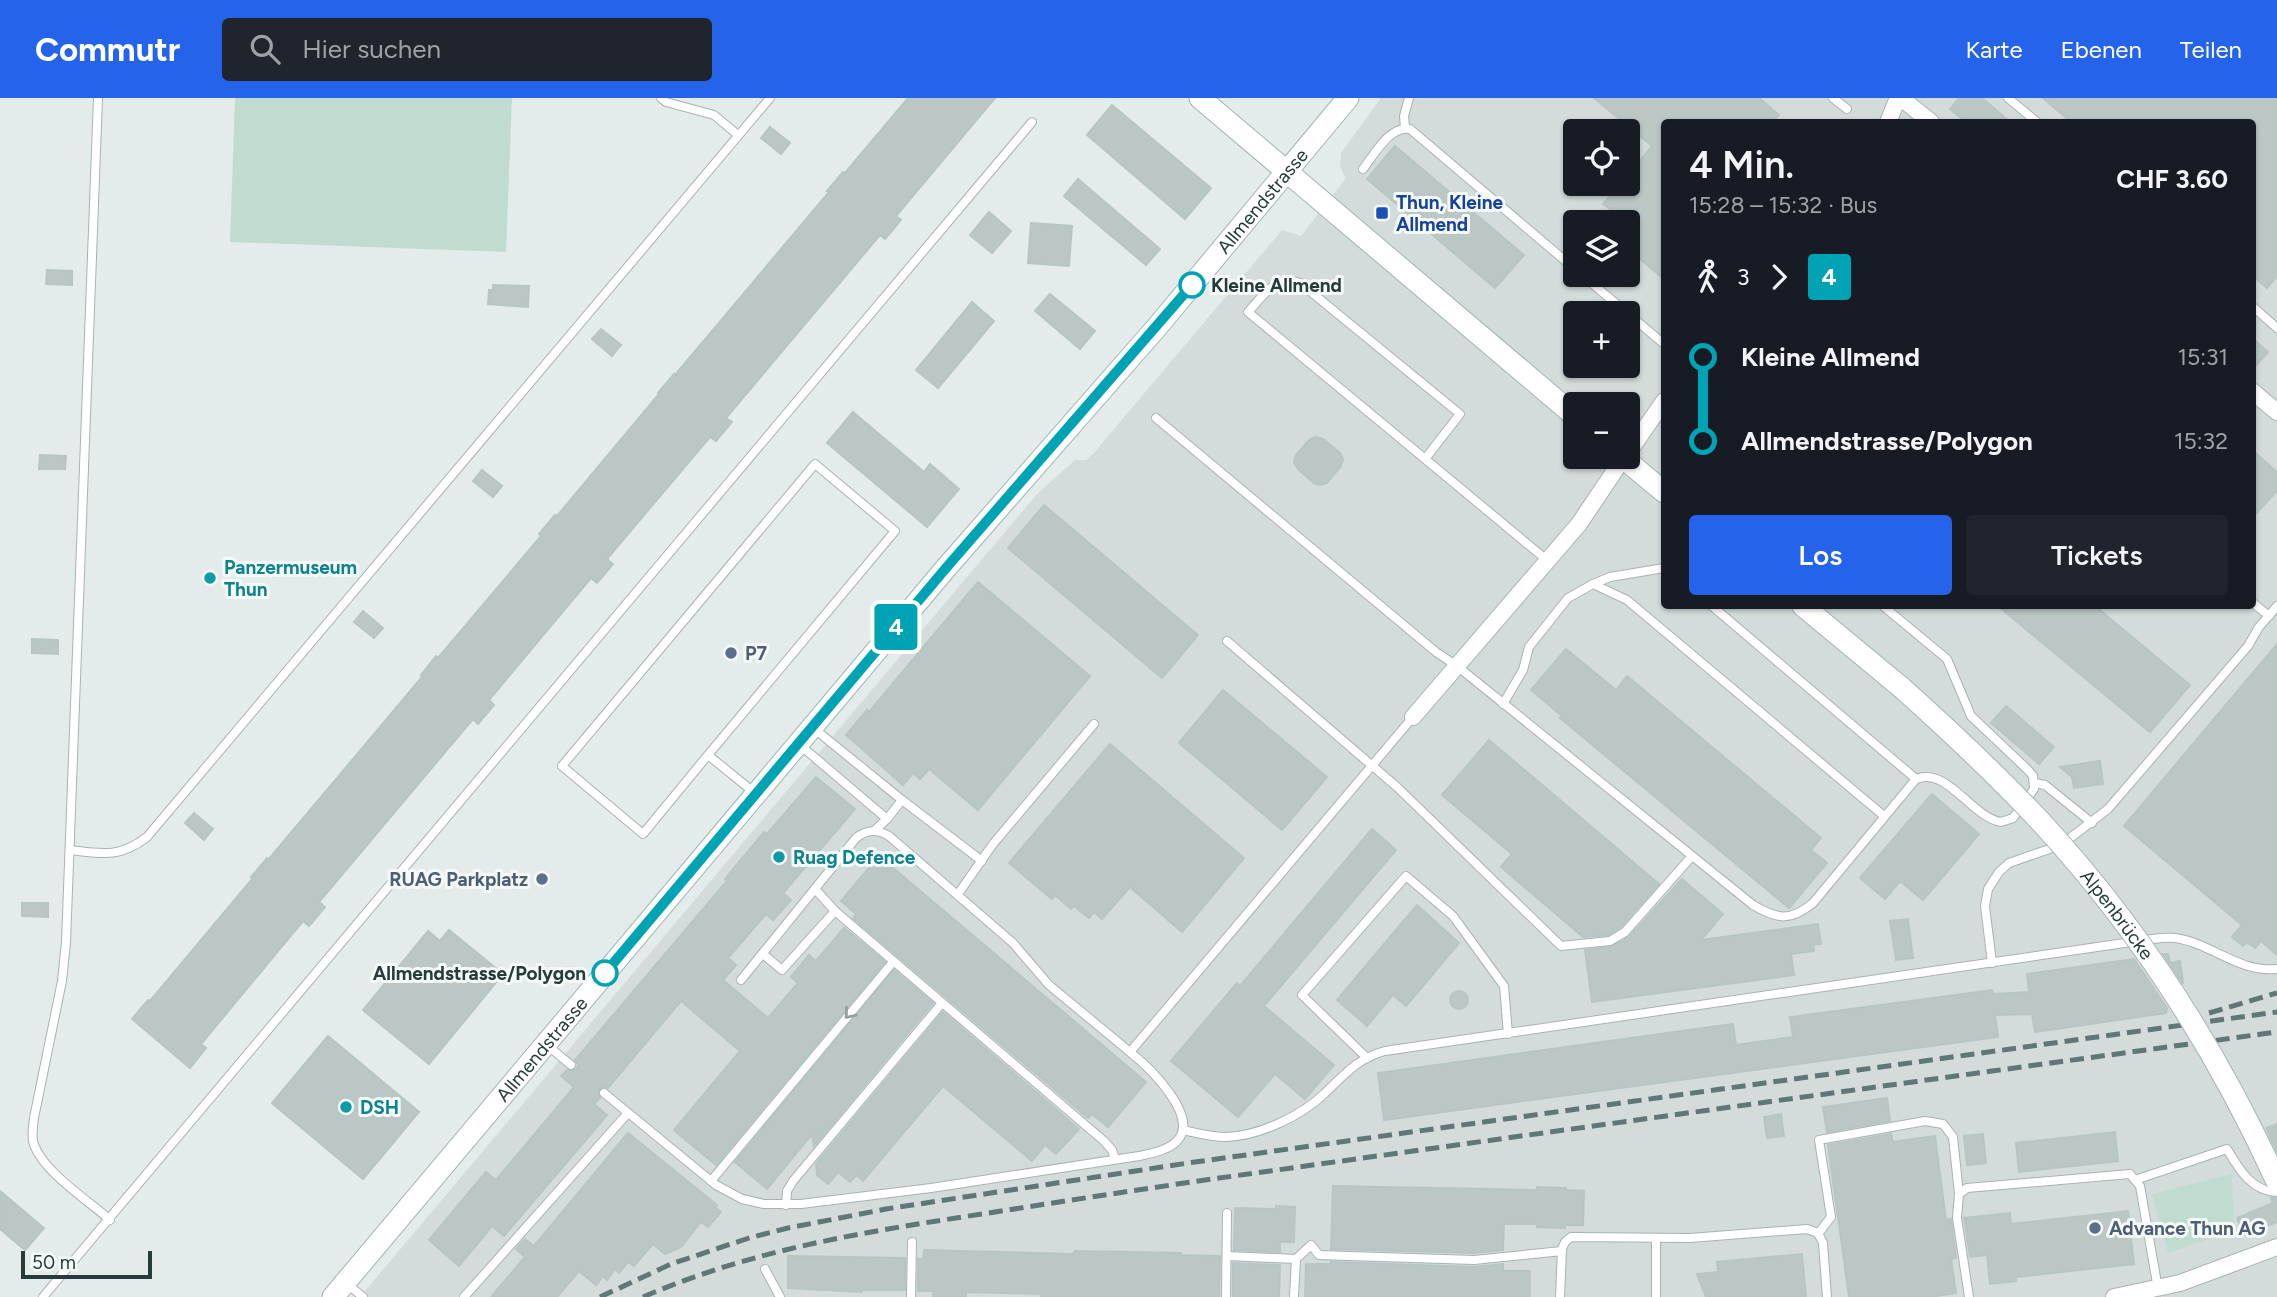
<!DOCTYPE html>
<html lang="de">
<head>
<meta charset="utf-8">
<style>
	:root { --surface:#171b24; --page:#20242c; --text:#f1f3f6; --muted:#9ea1a6; --accent:#2563eb }
	body { margin:0; font-family:Figtree,sans-serif; background:var(--page); color:var(--text); height:100vh; display:flex; flex-direction:column; font-size:26px; white-space:nowrap }
	* { box-sizing:border-box; margin:0 }
	p { font-size:23px; color:var(--muted) }
	.icon { flex:none; width:38px; height:38px; fill:none; stroke:currentColor; stroke-width:2; stroke-linecap:round; stroke-linejoin:round }
	.map { position:relative; flex:1; overflow:hidden }
	.details { position:absolute; left:1661px; top:21px; width:595px; height:490px; display:flex; flex-direction:column; background:var(--surface); border-radius:7px; box-shadow:0 2px 5px #0004 }
	.details>* { flex:none }
	.badge { padding:0 14px; border-radius:5px; font-size:24px; line-height:46px }
	.controls { position:absolute; left:1563px; top:21px; display:grid; gap:14px }
	.controls a { display:grid; place-items:center; width:77px; height:77px; border-radius:7px; background:var(--surface); box-shadow:0 2px 5px #0004; font-size:35px }
	.scale { position:absolute; left:21px; bottom:18px; width:131px; box-sizing:border-box; padding-left:7px; border:4px solid #263b3c; border-top:0; font-size:19px; line-height:24px; white-space:nowrap; color:#263b3c; -webkit-text-stroke:5px #f5f9f8; paint-order:stroke }
	.map>.badge { position:absolute; translate:-50% -50%; box-shadow:0 0 0 4px #fff }
	.legs { display:flex; align-items:center; gap:10px; height:77px; padding:0 28px; font-size:23px }
	.legs p { margin-inline-start:auto }
	.overview { display:flex; align-items:center; justify-content:space-between; height:119px; padding:0 28px }
	h1 { font-size:38px; font-weight:600; line-height:52px }
	.button { display:flex; gap:14px; margin-top:auto; padding:14px 28px }
	.button a { flex:1; height:80px; border-radius:7px; background:var(--accent); color:#fff; font-size:28px; font-weight:600; line-height:80px; text-align:center }
	.button a+a { background:var(--page); color:var(--text) }
	ul { padding:0 28px; list-style:none }
	li { display:flex; align-items:center; gap:24px; height:84px; font-size:26px }
	li i { display:grid; place-items:center; width:10px; height:100%; margin:0 9px; background:currentColor }
	li i::after { content:''; width:18px; height:18px; margin:-9px; border:5px solid; border-radius:50%; background:var(--surface) }
	li p { margin-inline-start:auto }
	li:first-child i { background:linear-gradient(#0000 50%,currentColor 0) }
	li:last-child i { background:linear-gradient(currentColor 50%,#0000 0) }
	header { display:flex; align-items:center; gap:42px; box-sizing:border-box; height:98px; padding:0 35px; background:var(--accent); color:#fff }
	header strong { font-size:33px }
	nav { display:flex; gap:38px; margin-inline-start:auto; font-size:24px }
	.search { width:490px; height:63px; background:var(--page); display:flex; align-items:center; gap:18px; box-sizing:border-box; padding:0 24px; border-radius:7px; color:var(--muted); font-size:26px }
	.map>svg:first-child { display:block }
	.built { fill:#d3dcdb; fill-rule:evenodd }
	.green { fill:#c0dbcf }
	.building { fill:#bac7c5; stroke:#b7c5c4; stroke-width:2 }
	.lines { fill:none; stroke-linecap:round; stroke-linejoin:round }
	.lane-casing { stroke:#a7b3b3; stroke-width:10 }
	.street-casing { stroke:#a7b3b3; stroke-width:18 }
	.secondary-casing { stroke:#a1b4b3; stroke-width:23 }
	.lane { stroke:#fff; stroke-width:8 }
	.street { stroke:#fff; stroke-width:16 }
	.secondary { stroke:#fff; stroke-width:21 }
	.rail { stroke:#607677; stroke-width:5; stroke-dasharray:14 7; stroke-linecap:butt }
	.secondary-bridge-casing { stroke:#a1b4b3; stroke-width:23; stroke-linecap:butt }
	.secondary-bridge { stroke:#fff; stroke-width:21 }
	.oneway { stroke:#929d9e }
	.line-1-casing { stroke:#fff; stroke-width:16 }
	.line-1 { stroke:#00a3b4; stroke-width:10 }
	.transit-dot { fill:#1a4fb4; stroke:#f5f9f8; stroke-width:2.5 }
	.stop-1-dot { fill:#fff; stroke:#00a3b4; stroke-width:3.5 }
	.culture-dot { fill:#0f9aa8; stroke:#f5f9f8; stroke-width:2.5 }
	.service-dot { fill:#5c6f8a; stroke:#f5f9f8; stroke-width:2.5 }
	.labels { text-anchor:middle; stroke-width:6; stroke-linejoin:round; paint-order:stroke }
	.street-label { font-size:19px; fill:#263b3c; stroke:#f5f9f8 }
	.transit-label { font-size:19px; font-weight:bold; fill:#164399; stroke:#f5f9f8; text-anchor:start }
	.stop-label { font-size:19px; font-weight:bold; fill:#263b3c; stroke:#f5f9f8; text-anchor:start }
	.culture-label { font-size:19px; font-weight:bold; fill:#0d838f; stroke:#f5f9f8; text-anchor:start }
	.service-label { font-size:19px; font-weight:bold; fill:#4e5e75; stroke:#f5f9f8; text-anchor:start }
</style>
</head>
<body>
<header>
<strong>Commutr</strong>
<div class="search"><svg class="icon" aria-label="search" viewBox="0 0 24 24"><circle cx="10" cy="10" r="6"/><path d="M15 15l6 6"/></svg>Hier suchen</div>
<nav><a>Karte</a><a>Ebenen</a><a>Teilen</a></nav>
</header>
<div class="map">
<svg width="2277" height="1199" viewBox="0 0 2277 1199">
	<rect width="100%" height="100%" fill="#e4eceb"/>
	<!-- built -->
	<path class="built" d="M1381 0H2277V1199H360L1037 396 1075 362H1086L1093 356 1282 132 1301 138 1346 80 1340 69 1341 55ZM1664 24H2252V508H1664ZM1575 33H1628V86H1575ZM1575 124H1628V177H1575ZM1575 215H1628V268H1575ZM1575 306H1628V359H1575Z"/>
	<!-- green -->
	<g class="green">
		<path d="M235 0H512L506 154 230 144Z"/>
		<path d="M2232 1076 2234 1132 2168 1155 2152 1096Z"/>
	</g>
	<!-- building -->
	<g class="building">
		<path d="M908 0H995L896 118 901 122 885 141 880 137 726 320 732 324 716 343 710 339 607 461 613 466 597 485 591 480 489 602 494 607 478 626 473 621 319 804 325 809 309 828 303 823 201 946 206 950 190 970 132 921 148 902 150 903 253 780 251 779 267 760 268 762 422 579 421 577 436 558 438 560 541 438 539 436 555 417 557 418 659 296 658 295 674 276 675 277 829 94 827 93 843 74 845 75Z"/>
		<path d="M1594 0H1759L1779 17 1772 24H1664V181L1628 151V141L1634 132 1628 124 1603 106 1620 86H1628V77L1652 48Z"/>
		<path d="M1959 0H1982L2010 24H1966L1950 11Z"/>
		<path d="M2043 0H2277V178L2267 190 2252 177V24H2071Z"/>
		<path d="M1112 7 1211 90 1185 121 1087 37Z"/>
		<path d="M770 29 790 45 781 56 761 40Z"/>
		<path d="M1395 48 1524 157 1495 190 1367 81Z"/>
		<path d="M1078 81 1160 151 1146 167 1064 98Z"/>
		<path d="M989 114 1011 133 992 155 970 137Z"/>
		<path d="M1031 125 1072 128 1069 168 1028 165Z"/>
		<path d="M47 172 72 173V187L46 186Z"/>
		<path d="M493 187 529 188 528 209 488 206 489 192H493Z"/>
		<path d="M1050 196 1095 233 1080 251 1035 213Z"/>
		<path d="M972 204 994 223 938 290 916 272Z"/>
		<path d="M601 231 621 247 612 258 592 241Z"/>
		<path d="M2252 240 2268 254 2252 272Z"/>
		<path d="M853 314 924 374 930 366 959 391 927 429 827 345Z"/>
		<path d="M1316 339 1323 341 1340 355 1343 361 1341 368 1327 385 1321 387 1315 386 1298 371 1294 364 1296 357 1310 341Z"/>
		<path d="M2252 352 2277 374V393L2252 420Z"/>
		<path d="M40 357 66 358 65 371H39Z"/>
		<path d="M482 372 502 388 493 399 473 383Z"/>
		<path d="M1044 407 1198 537 1162 580 1008 450Z"/>
		<path d="M978 484 1090 578 978 712 929 671 920 681 913 675 903 687 846 637 867 612 869 614Z"/>
		<path d="M1998 508H2095L2190 587 2150 634Z"/>
		<path d="M363 513 383 530 374 540 354 524Z"/>
		<path d="M32 541 58 542V556L32 555Z"/>
		<path d="M2277 546V857L2261 843 2255 850 2247 844 2243 848 2232 839 2242 827 2124 728Z"/>
		<path d="M1566 551 1616 592 1627 578 1821 740 1811 752 1827 765 1789 810 1560 620 1562 618 1531 592Z"/>
		<path d="M1223 592 1327 679 1282 732 1179 645Z"/>
		<path d="M2006 608 2054 649 2039 666 1991 625Z"/>
		<path d="M1489 642 1659 786 1621 829 1608 837 1583 839 1501 769 1512 756 1442 697Z"/>
		<path d="M1110 646 1244 760 1182 834 1130 789 1102 821 1094 814 1089 820 1074 808 1071 811 1055 797 1052 801 1009 765Z"/>
		<path d="M2100 663 2103 686 2074 690 2072 679 2060 669Z"/>
		<path d="M816 679 855 711 783 795 791 802 773 822 766 816 728 860 736 867 723 882 768 920 798 885 791 879 809 857 816 863 844 830 885 864 716 1067 674 1032 740 953 681 903 608 990 602 989 599 991 600 1000 594 1006 607 1017 504 1138 492 1128 459 1168 429 1142 486 1074 496 1082 574 989 561 978 567 972H576L578 967 575 962 727 783 725 781 764 734 767 736Z"/>
		<path d="M1932 696 1979 736 1923 802 1900 783 1885 801 1860 780Z"/>
		<path d="M194 715 213 731 204 742 185 725Z"/>
		<path d="M1372 731 1396 752 1264 908 1334 967 1305 1001 1275 976 1238 1019 1171 963 1237 885 1240 888Z"/>
		<path d="M879 758 1146 984 1108 1029 1092 1016 1088 1020 853 820 856 816 841 803Z"/>
		<path d="M1682 781 1723 816 1701 842 1818 826 1821 846 1813 847 1814 853 1791 856 1794 877 1592 904 1585 852 1611 849 1629 839Z"/>
		<path d="M22 805H48V819L22 818Z"/>
		<path d="M1417 807 1459 845 1406 908 1393 897 1367 928 1337 902Z"/>
		<path d="M1908 821 1913 860 1896 862 1890 823Z"/>
		<path d="M449 832 503 876 429 966 363 912 428 833 440 843Z"/>
		<path d="M2163 856H2168L2170 865 2180 863 2183 886Z"/>
		<path d="M2134 861 2167 910 2166 915 2035 934 2032 916 1995 917 1998 939 1384 1022 1378 975 1733 926 1736 947 1793 939 1790 919 1992 892 1993 896 2029 894 2027 876Z"/>
		<path d="M894 872 933 905 814 1048 812 1036 767 1091 735 1064Z"/>
		<circle cx="1459" cy="902" r="9"/>
		<path d="M943 914 1079 1031 1056 1056 1045 1047 1032 1063 943 988 863 1083 857 1077 850 1084 838 1074 828 1086 817 1077 816 1066Z"/>
		<path d="M328 938 419 1014 363 1081 272 1005Z"/>
		<path d="M1887 1000 1890 1023 1827 1034 1823 1009Z"/>
		<path d="M1781 1016 1784 1038 1767 1040 1764 1019Z"/>
		<path d="M2277 1026V1054L2266 1030Z"/>
		<path d="M2115 1034 2118 1063 2019 1074 2016 1045Z"/>
		<path d="M628 1035 717 1107 715 1109 721 1114 708 1129 701 1124 681 1149 665 1156 653 1146 634 1168 628 1164 619 1175 615 1171 607 1182 603 1178 596 1187 579 1173 557 1199H491L525 1159 516 1151 525 1141 534 1148Z"/>
		<path d="M1891 1036 1893 1044 1935 1038 1946 1122 1951 1121 1956 1160 1951 1161 1956 1195 1929 1199H1849L1828 1047Z"/>
		<path d="M1983 1036 1986 1065 1967 1067 1964 1038Z"/>
		<path d="M1333 1088 1537 1092V1089L1566 1090V1092L1584 1093 1583 1127H1565V1130L1537 1129V1126H1504L1503 1152 1474 1155 1331 1151Z"/>
		<path d="M0 1093 44 1130 25 1152 0 1131Z"/>
		<path d="M2271 1100H2277V1124L2244 1137 2237 1120 2273 1105Z"/>
		<path d="M1276 1108 1295 1109 1294 1144H1280V1154L1234 1152 1235 1110 1276 1111Z"/>
		<path d="M2128 1113 2134 1166 2016 1179V1183L1990 1186 1987 1157 1970 1159 1964 1120 2010 1115 2011 1126Z"/>
		<path d="M924 1152 1074 1156 1075 1153 1181 1155V1157L1220 1158 1219 1199H1041V1196L966 1194V1199H933V1193H918V1161H923Z"/>
		<path d="M1802 1156 1806 1199H1706L1697 1176 1718 1174 1717 1164Z"/>
		<path d="M788 1158 905 1160V1192H862V1194L788 1190Z"/>
		<path d="M1331 1164 1474 1169 1503 1166V1173H1530V1199H1305L1306 1166H1331Z"/>
		<path d="M1233 1165 1280 1167 1279 1199H1233Z"/>
	</g>
	<g class="lines">
		<defs>
			<g id="lane">
				<path d="M98 0 66 844 62 883 34 1020C33 1027 32 1036 33 1043 40 1072 88 1102 110 1122"/>
				<path d="M661 0 666 4 714 17 738 37"/>
				<path d="M1833 0 1847 11"/>
				<path d="M2008 0 2037 24"/>
				<path d="M1405 30 1404 18 1409 0"/>
				<path d="M1363 71C1374 57 1390 27 1410 31L1575 171"/>
				<path d="M1582 177 1664 246"/>
				<path d="M2252 208 2277 230"/>
				<path d="M1156 320 1436 554 1457 568 1753 807C1777 821 1790 824 1813 805L1916 681C1947 668 1971 719 2001 724L2013 720 2034 691 2033 678 2028 672 1971 618 1947 561 1883 508"/>
				<path d="M1425 361 1460 316 1300 185C1276 176 1263 198 1248 214L1548 463"/>
				<path d="M1593 486 1610 479 1664 470"/>
				<path d="M2252 504 2269 518"/>
				<path d="M1712 508 1916 681"/>
				<path d="M1227 543 1397 689 1561 848 1610 843 1625 834 1692 758"/>
				<path d="M1503 606 1523 572 1529 549 1568 500 1593 486 1627 502 1884 718"/>
				<path d="M812 629 902 702"/>
				<path d="M800 647 887 721 875 732"/>
				<path d="M708 657 895 433 815 366 562 668 643 736 708 657 756 696"/>
				<path d="M2035 685 2045 687 2092 725"/>
				<path d="M887 721 902 702 982 763"/>
				<path d="M70 752C102 756 120 760 147 739L770 0"/>
				<path d="M815 791 835 813 1104 1043 1112 1052 1115 1061"/>
				<path d="M958 796 993 746 1094 626"/>
				<path d="M763 856 782 872 835 813"/>
				<path d="M1992 865 1985 808 1988 791 1999 774 2009 765 2061 747 2108 711 2248 548 2259 529 2277 508"/>
				<path d="M741 882 856 740C867 731 877 731 889 738L1013 845 1049 887 1130 954"/>
				<path d="M548 948 571 967"/>
				<path d="M1366 959 1302 897 1406 778 1453 818 1504 888 1508 936"/>
				<path d="M604 995 716 1087 742 1101 764 1106H801L931 1090 1139 1058C1152 1055 1166 1053 1176 1044 1202 1020 1149 969 1130 954L1413 619"/>
				<path d="M1183 1032C1197 1035 1211 1039 1226 1039 1259 1038 1301 1018 1324 996 1344 977 1358 960 1385 953L2152 841C2160 840 2168 839 2175 840 2211 845 2239 875 2277 871"/>
				<path d="M2135 1082 2227 1051C2239 1071 2251 1093 2277 1094"/>
				<path d="M711 1083 893 864"/>
				<path d="M786 1107 787 1093 793 1083 942 905"/>
				<path d="M1818 1136 1831 1119 1819 1042 1925 1023 1943 1026 1953 1039 1959 1096"/>
				<path d="M1227 1158 1296 1161"/>
				<path d="M765 1171 780 1199"/>
				<path d="M346 1185 363 1199"/>
				<path d="M43 1199 1032 24"/>
				<path d="M464 1199 628 1015"/>
				<path d="M911 1199 912 1144"/>
				<path d="M1226 1199 1227 1115"/>
				<path d="M1294 1199 1296 1161 1311 1147 1319 1157 1474 1162 1562 1153"/>
				<path d="M1560 1199 1562 1151 1565 1144 1571 1139 1690 1140 1807 1131 1818 1135 1823 1145 1827 1199"/>
				<path d="M1656 1199V1140"/>
				<path d="M1969 1199 1957 1120 1959 1096 1967 1090 2130 1076 2140 1088 2158 1191"/>
			</g>
			<g id="street">
				<path d="M1901 0 1931 24"/>
				<path d="M1888 24 1898 0"/>
				<path d="M2252 293 2277 314"/>
				<path d="M1628 355 1664 303"/>
				<path d="M1413 619 1579 426 1624 359"/>
				<path d="M2114 1199 2180 1185 2277 1149"/>
			</g>
			<g id="secondary">
				<path d="M1200 0 1575 318"/>
				<path d="M1622 359 1664 394"/>
				<path d="M1803 508 1902 590"/>
				<path id="s1" d="M333 1199 946 470 1157 229 1348 0"/>
			</g>
		</defs>
		<!-- lane casing -->
		<use href="#lane" class="lane-casing"/>
		<!-- street casing -->
		<use href="#street" class="street-casing"/>
		<!-- secondary casing -->
		<use href="#secondary" class="secondary-casing"/>
		<!-- lane -->
		<use href="#lane" class="lane"/>
		<!-- street -->
		<use href="#street" class="street"/>
		<!-- secondary -->
		<use href="#secondary" class="secondary"/>
		<!-- rail -->
		<g class="rail">
			<path d="M2209 915 2277 895"/>
			<path d="M600 1199 671 1166 749 1140 788 1130 886 1111 1188 1065 2277 914"/>
			<path d="M643 1199C754 1151 864 1134 982 1116 1078 1101 1174 1086 1270 1073 1606 1026 1941 980 2277 934"/>
		</g>
		<defs>
			<g id="secondary-bridge">
				<path id="s2" d="M1902 590C1950 633 1996 676 2040 723 2138 829 2217 952 2277 1084"/>
			</g>
		</defs>
		<!-- secondary-bridge casing -->
		<use href="#secondary-bridge" class="secondary-bridge-casing"/>
		<!-- secondary-bridge -->
		<use href="#secondary-bridge" class="secondary-bridge"/>
	</g>
	<!-- one-way arrows -->
	<defs><path id="oneway-chevron" d="M-2-3.5L2.5 0L-2 3.5" fill="none" stroke-width="1.6" stroke-linecap="round" stroke-linejoin="round" transform="scale(1.75)"/></defs>
	<use class="oneway" href="#oneway-chevron" transform="translate(849 916) rotate(130)"/>
	<g class="lines">
		<defs>
			<path id="line-1" d="M605 875 946 470 1192 187"/>
		</defs>
		<!-- line-1 casing -->
		<use href="#line-1" class="line-1-casing"/>
		<!-- line-1 -->
		<use href="#line-1" class="line-1"/>
	</g>
	<!-- markers -->
	<rect class="transit-dot" x="1375" y="108" width="14" height="14" rx="3.5"/>
	<g class="stop-1-dot">
		<circle cx="1192" cy="187" r="12"/>
		<circle cx="605" cy="875" r="12"/>
	</g>
	<g class="culture-dot">
		<circle cx="210" cy="480" r="7"/>
		<circle cx="779" cy="759" r="7"/>
		<circle cx="346" cy="1009" r="7"/>
	</g>
	<g class="service-dot">
		<circle cx="731" cy="555" r="7"/>
		<circle cx="542" cy="781" r="7"/>
		<circle cx="2095" cy="1130" r="7"/>
	</g>
	<g class="labels">
		<!-- street labels -->
		<g class="street-label">
			<text dy="7" stroke="none"><textPath href="#s1" startOffset="1437">Allmendstrasse</textPath></text>
			<text dy="7" stroke="none"><textPath href="#s2" startOffset="313">Alpenbrücke</textPath></text>
			<text dy="7" stroke="none"><textPath href="#s1" startOffset="324">Allmendstrasse</textPath></text>
		</g>
		<!-- transit labels -->
		<g class="transit-label">
			<text x="1396" y="111">Thun, Kleine<tspan x="1396" dy="22">Allmend</tspan></text>
		</g>
		<!-- stop labels -->
		<g class="stop-label">
			<text x="1211" y="194">Kleine Allmend</text>
			<text x="586" y="882" text-anchor="end">Allmendstrasse/Polygon</text>
		</g>
		<!-- culture labels -->
		<g class="culture-label">
			<text x="224" y="476">Panzermuseum<tspan x="224" dy="22">Thun</tspan></text>
			<text x="793" y="766">Ruag Defence</text>
			<text x="360" y="1016">DSH</text>
		</g>
		<!-- service labels -->
		<g class="service-label">
			<text x="745" y="562">P7</text>
			<text x="528" y="788" text-anchor="end">RUAG Parkplatz</text>
			<text x="2109" y="1137">Advance Thun AG</text>
		</g>
	</g>
</svg>
<div class="controls">
<a><svg class="icon" aria-label="locate" viewBox="0 0 24 24"><circle cx="12" cy="12" r="6"/><path d="M12 2v4M12 18v4M2 12h4M18 12h4"/></svg></a>
<a><svg class="icon" aria-label="layers" viewBox="0 0 24 24"><path d="M12 4l9 5-9 5-9-5zM3 14l9 5 9-5"/></svg></a>
<a>+</a>
<a>−</a>
</div>
<div class="scale">50 m</div>
<b class="badge" style="left:896px;top:529px;background:#00a3b4;color:#fff">4</b>
<section class="details">
<div class="overview"><div><h1>4 Min.</h1><p>15:28 – 15:32 · Bus</p></div><b>CHF 3.60</b></div>
<div class="legs"><svg class="icon" aria-label="walk" viewBox="0 0 24 24"><circle cx="13" cy="4" r="2"/><path d="M13 8l-2 6 4 7M11 14l-3 7M7 12l3-4h3l4 4"/></svg>3<svg class="icon" aria-label="forward" viewBox="0 0 24 24"><path d="M9 5l7 7-7 7"/></svg><b class="badge" style="background:#00a3b4;color:#fff">4</b></div>
<ul>
<li><i style="color:#00a3b4"></i><b>Kleine Allmend</b><p>15:31</p></li>
<li><i style="color:#00a3b4"></i><b>Allmendstrasse/Polygon</b><p>15:32</p></li>
</ul>
<div class="button"><a>Los</a><a>Tickets</a></div>
</section>
</div>
</body>
</html>
